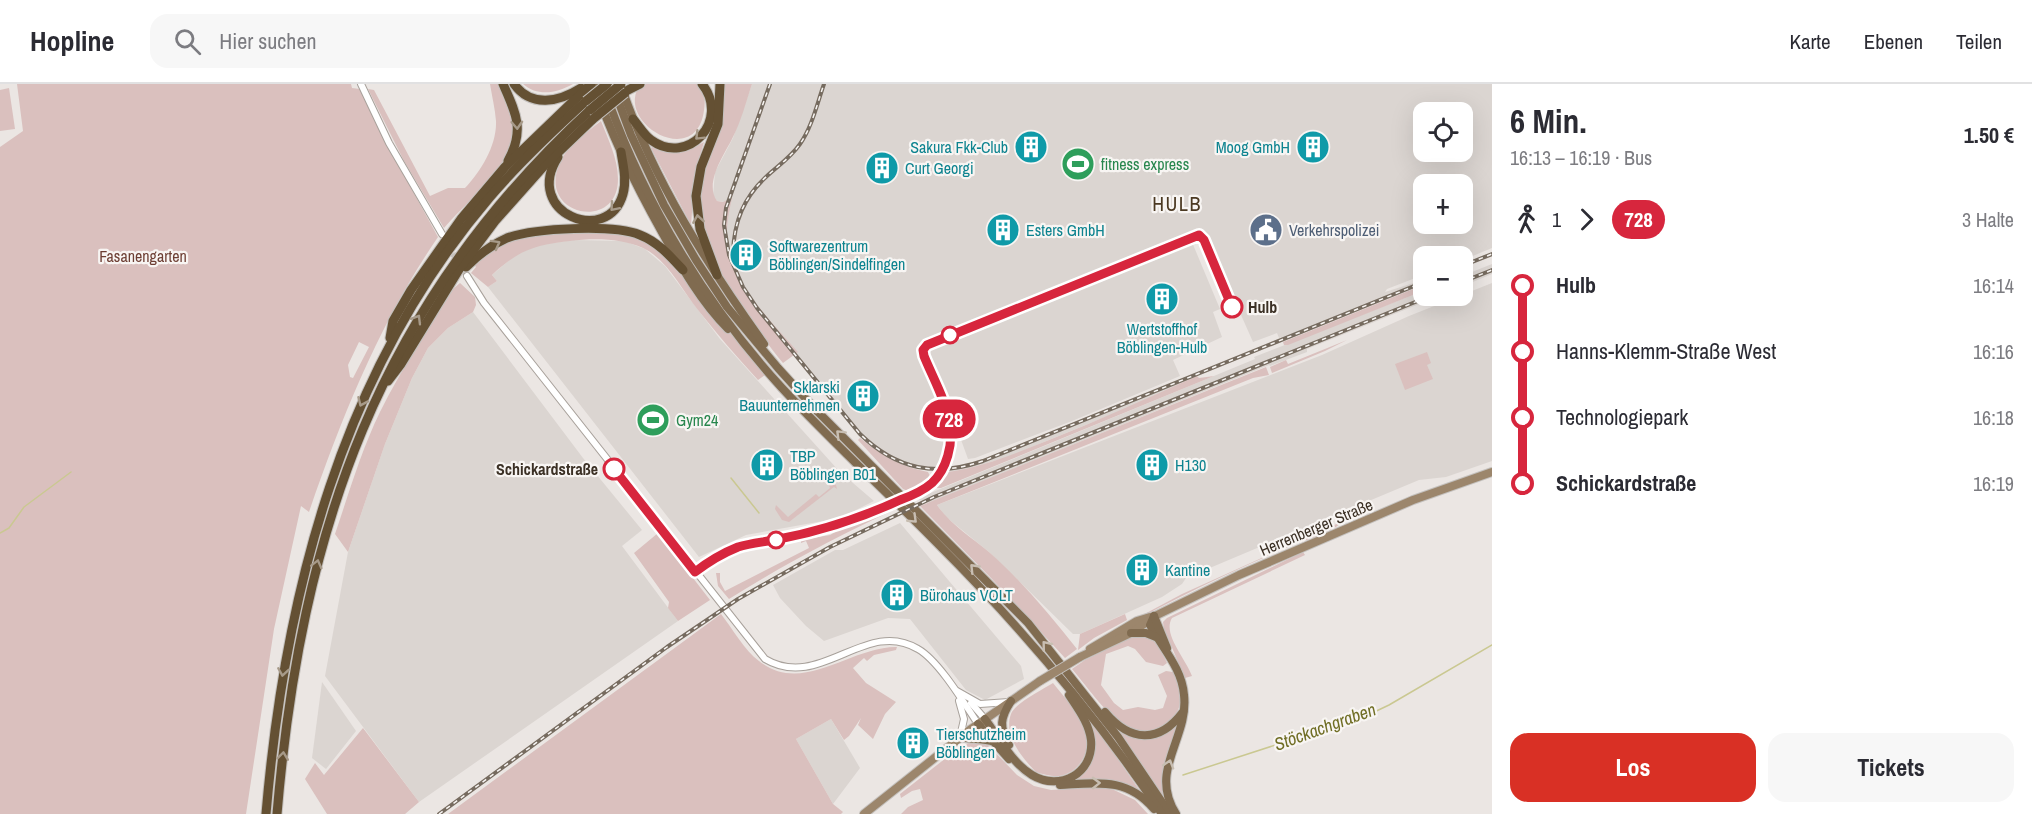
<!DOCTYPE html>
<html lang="de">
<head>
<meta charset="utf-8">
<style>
	:root { --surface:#fff; --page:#f7f7f7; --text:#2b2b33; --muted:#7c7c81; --line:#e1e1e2; --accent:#d93025 }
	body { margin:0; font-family:"Archivo Narrow",sans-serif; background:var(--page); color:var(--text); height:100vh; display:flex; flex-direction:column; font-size:22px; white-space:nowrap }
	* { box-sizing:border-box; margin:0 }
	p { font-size:20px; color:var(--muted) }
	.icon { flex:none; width:33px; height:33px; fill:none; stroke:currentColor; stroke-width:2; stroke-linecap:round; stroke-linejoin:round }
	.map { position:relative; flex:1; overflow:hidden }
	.side { display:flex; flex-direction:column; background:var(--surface); width:540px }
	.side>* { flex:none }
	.badge { padding:0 12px; border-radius:20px; font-size:21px; line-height:39px }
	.buttons { position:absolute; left:1413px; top:18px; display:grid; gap:12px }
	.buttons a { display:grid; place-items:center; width:60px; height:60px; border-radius:12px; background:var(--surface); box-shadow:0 6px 24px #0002; font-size:30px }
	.map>.badge { position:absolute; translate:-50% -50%; box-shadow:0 0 0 3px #fff }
	.legs { display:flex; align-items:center; gap:9px; height:66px; padding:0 18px; font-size:20px }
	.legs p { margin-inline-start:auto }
	.headline { display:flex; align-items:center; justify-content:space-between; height:102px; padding:0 18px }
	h1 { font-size:33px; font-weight:700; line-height:45px }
	.cta { display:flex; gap:12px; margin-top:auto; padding:12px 18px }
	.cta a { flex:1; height:69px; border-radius:18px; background:var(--accent); color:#fff; font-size:24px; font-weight:700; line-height:69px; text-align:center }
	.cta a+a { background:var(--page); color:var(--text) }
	ul { padding:0 18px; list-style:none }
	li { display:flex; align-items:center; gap:21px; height:66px; font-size:22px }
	li i { display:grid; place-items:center; width:9px; height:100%; margin:0 8px; background:currentColor }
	li i::after { content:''; width:15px; height:15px; margin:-8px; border:4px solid; border-radius:50%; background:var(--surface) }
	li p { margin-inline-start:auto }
	li:first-child i { background:linear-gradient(#0000 50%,currentColor 0) }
	li:last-child i { background:linear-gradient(currentColor 50%,#0000 0) }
	header { display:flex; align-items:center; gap:36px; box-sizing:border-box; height:84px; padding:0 30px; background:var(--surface); border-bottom:2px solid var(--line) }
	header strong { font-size:28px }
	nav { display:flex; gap:33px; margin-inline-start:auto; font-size:21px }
	.search { width:420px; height:54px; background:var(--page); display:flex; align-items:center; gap:15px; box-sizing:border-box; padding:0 21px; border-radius:18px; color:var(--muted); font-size:22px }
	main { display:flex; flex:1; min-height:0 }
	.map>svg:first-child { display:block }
	.built { fill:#dbd5d1; fill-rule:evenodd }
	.green { fill:#dac0be; fill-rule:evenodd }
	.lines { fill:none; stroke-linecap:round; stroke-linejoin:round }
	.stream { stroke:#cac891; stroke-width:1.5 }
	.tertiary-tunnel { stroke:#c8c2bd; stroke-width:6; stroke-dasharray:6 3; stroke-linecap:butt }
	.tertiary-casing { stroke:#a8a19b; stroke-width:8 }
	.primary-casing { stroke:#c4c1be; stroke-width:10 }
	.trunk-casing { stroke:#c4c1be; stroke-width:10 }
	.motorway-casing { stroke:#c4c1be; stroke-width:11 }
	.tertiary { stroke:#fff; stroke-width:6 }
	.primary { stroke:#9c866c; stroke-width:8 }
	.trunk { stroke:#806b50; stroke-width:8 }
	.motorway { stroke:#645033; stroke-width:9 }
	.rail-casing { stroke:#766b5f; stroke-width:4 }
	.rail { stroke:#f8f5f3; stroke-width:1.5; stroke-dasharray:4.5; stroke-linecap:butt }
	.primary-bridge-casing { stroke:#c4c1be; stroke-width:10; stroke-linecap:butt }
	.motorway-bridge-casing { stroke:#c4c1be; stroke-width:11; stroke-linecap:butt }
	.primary-bridge { stroke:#9c866c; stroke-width:8 }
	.motorway-bridge { stroke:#645033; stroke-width:9 }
	.oneway { stroke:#a79a89 }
	.oneway2 { stroke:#c8beb2 }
	.line-1-casing { stroke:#fff; stroke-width:14 }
	.line-1 { stroke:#d7263d; stroke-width:9 }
	.stop-1-dot { fill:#fff; stroke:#d7263d; stroke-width:3 }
	.labels { text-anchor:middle; stroke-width:4.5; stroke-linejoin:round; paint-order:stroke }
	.culture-label { font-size:16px; fill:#0d838f; stroke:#f8f5f3; text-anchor:start }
	.leisure-label { font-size:16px; fill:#27864d; stroke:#f8f5f3; text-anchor:start }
	.service-label { font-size:16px; fill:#4e5e75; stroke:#f8f5f3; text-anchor:start }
	.park-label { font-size:16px; fill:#6d3e33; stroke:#f8f5f3 }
	.stop-label { font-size:16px; font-weight:bold; fill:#3b3025; stroke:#f8f5f3; text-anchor:start }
	.street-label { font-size:16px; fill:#3b3025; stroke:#f8f5f3 }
	.water-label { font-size:18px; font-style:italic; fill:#706e25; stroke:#f8f5f3 }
	.quarter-label { font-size:20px; letter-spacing:1.5px; fill:#4b3922; stroke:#f8f5f3 }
</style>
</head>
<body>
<header>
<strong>Hopline</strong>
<div class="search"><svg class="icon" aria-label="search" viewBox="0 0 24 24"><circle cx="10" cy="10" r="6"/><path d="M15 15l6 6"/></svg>Hier suchen</div>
<nav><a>Karte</a><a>Ebenen</a><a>Teilen</a></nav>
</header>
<main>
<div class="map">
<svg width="1492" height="730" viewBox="0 0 1492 730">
	<rect width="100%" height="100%" fill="#ebe6e3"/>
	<!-- built -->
	<g class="built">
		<path d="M752 0H1492V164L1463 176 1462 172H1424L1423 191 1387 205 1385 208 1423 196V201L1197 292 1132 322 1005 374 964 386 948 388 949 384 970 380 988 373 1300 247 1279 254 1277 249 1253 258 1203 145 1189 151 1220 225 1213 228 1222 253 1173 276 1180 292 1072 337 975 374 968 375 956 342 948 346 946 364 938 387 915 384 899 380 887 373 858 351 746 213 725 166V118L717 117 713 112 715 88 733 54ZM1424 28H1462V68H1424ZM1424 100H1462V140H1424Z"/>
		<path d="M574 156 624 157 645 165 665 182 720 255 839 387 874 417 840 434 746 451 699 473 488 203 497 197 492 191 514 172 537 161Z"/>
		<path d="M1492 180V190L1463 202 1462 192Z"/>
		<path d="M1492 199V377L1446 393 1419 396 1309 442 1186 494 1182 500 1162 513 1080 550H1073L989 468 946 433 937 421 1322 271 1409 232Z"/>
		<path d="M1423 207 1424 212H1439L1307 265V268L1270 282 1269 281 930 419 916 415 1255 275 1254 273Z"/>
		<path d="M473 228 583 374 642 446 622 462 678 537 419 718 325 592 348 468 385 360 412 294 428 264 448 244Z"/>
		<path d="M900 439 1021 582 1024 595 985 616 966 606 910 535 888 534 824 557 806 542 780 514 773 501 835 466H843Z"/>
		<path d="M322 598 356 647 326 685 312 674Z"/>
		<path d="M831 635 860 684 833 720 796 655Z"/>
	</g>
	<!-- green -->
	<g class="green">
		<path d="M17 0H351L352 4 360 5 388 62 438 153C381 236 342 332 309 428L301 422 274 545 246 730H0V63L23 47ZM359 258 369 263 353 294 350 293 348 281Z"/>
		<path d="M490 0H499C506 12 517 34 515 48 509 85 467 117 444 144L404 77 368 5 374 6 430 112 448 104H465C481 87 497 61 496 37 495 25 492 12 490 0Z"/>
		<path d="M523 0H573C557 9 538 13 523 0Z"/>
		<path d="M646 0H697C704 7 706 16 704 26 697 84 621 43 637 6Z"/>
		<path d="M723 0H752C746 18 741 38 732 55 724 71 704 99 717 117L723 118 732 114C729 128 726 142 727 156 730 198 772 238 798 268L783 279C755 245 702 171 699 127 697 85 713 41 723 0Z"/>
		<path d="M9 4 15 45 0 47V6Z"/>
		<path d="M601 37C608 55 618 75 618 95 618 148 538 132 559 81 566 62 586 49 601 37Z"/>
		<path d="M704 58 695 89 691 141 651 64 652 63C672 73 686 69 704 58Z"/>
		<path d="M603 146 638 152 669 173 765 291 758 296C737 273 717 250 698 226 682 206 667 175 643 164 621 154 593 154 570 157 534 161 519 166 492 191L497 197 488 203 471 189 476 183 473 179 493 163 527 151Z"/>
		<path d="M460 199 475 213 476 221 473 228 448 244 428 264 412 294 385 360 348 468 335 450C349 409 361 367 380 328 401 285 428 246 453 205Z"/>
		<path d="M1423 201V207L1288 261H1284L1283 258Z"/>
		<path d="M1347 256 1325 267 1272 289 1270 283 1286 276 1288 280Z"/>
		<path d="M1427 268 1431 279 1427 281 1433 295 1405 306 1395 280Z"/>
		<path d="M1266 283 1269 291 1253 294 937 421C950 440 971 453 989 468 1022 497 1050 531 1077 565L1065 574 992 495 920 422Z"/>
		<path d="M1197 292 1199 294 1214 292 941 404H936L948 388C984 383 1016 369 1049 356 1099 336 1148 314 1197 292Z"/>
		<path d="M860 354C883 372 899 382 928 388L931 394C925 402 918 405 908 407L903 405 858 356Z"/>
		<path d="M830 400 836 401 837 405 834 403 789 438 782 436 775 425 776 421 788 433 816 410 819 413 830 404 829 401Z"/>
		<path d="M892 425 894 426C836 453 783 481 729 515L718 502 716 489H720V498L725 507 809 464 806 457 801 459V456L830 451 844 443Z"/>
		<path d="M1341 438C1333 449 1307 455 1293 461 1220 492 1149 527 1080 567L1109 549 1182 510Z"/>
		<path d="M658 449 710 516 678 537 668 524 669 518 634 469Z"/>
		<path d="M1303 468 1305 471 1172 534C1162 550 1186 575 1192 592L1185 594 1164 545 1163 538 1167 534Z"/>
		<path d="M721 530C732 544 745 567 759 577 803 612 851 562 897 563L896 566 874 571 867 577 864 574 853 584 866 599 896 618 885 630 873 655 858 641 861 634 849 652 844 656 831 635 796 655 833 720 843 728 841 730H448Z"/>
		<path d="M1125 530 1127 536 1094 554 1078 566 1080 550Z"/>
		<path d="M1136 551 1144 554 1146 551 1158 560 1167 579 1163 582 1146 578 1135 565 1128 562 1106 570 1101 601 1114 619 1123 626 1138 623 1155 626 1163 624 1167 612 1158 591 1166 587 1173 588C1178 598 1182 608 1180 619 1177 640 1149 657 1130 646 1106 631 1090 606 1072 585L1085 576Z"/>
		<path d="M1053 599C1065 614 1080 630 1086 650 1091 668 1079 689 1059 692 1052 693 1043 690 1036 688 1023 675 1003 651 1011 630 1015 619 1042 606 1053 599Z"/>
		<path d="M1179 638 1163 698 1165 715 1113 641C1138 660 1156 660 1179 638Z"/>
		<path d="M1090 639 1102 652 1142 710 1128 702 1069 698 1091 677Z"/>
		<path d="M363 644 419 718 405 730H327L305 695 315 679 324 691Z"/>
		<path d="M971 658 987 660 1017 691 1034 702 1051 706 1100 703 1114 706 1135 716 1148 730H901L908 723 923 716 920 705 912 707 901 714 900 710 960 663Z"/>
	</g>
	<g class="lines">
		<!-- stream -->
		<g class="stream">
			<path d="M731 394 759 429"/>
			<path d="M0 449 9 444 24 423 71 388"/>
			<path d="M1183 691 1368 631 1389 621 1492 561"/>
		</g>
		<!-- tertiary-tunnel -->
		<path class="tertiary-tunnel" d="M448 162 467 192"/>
		<defs>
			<g id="tertiary">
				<path d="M361 0 389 59 442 150"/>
				<path d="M467 192 484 219 765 575C820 608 866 533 918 565 939 577 964 619 978 640"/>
				<path d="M957 607 980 620 1009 618"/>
				<path d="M959 617 964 635 960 653"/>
				<path d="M971 619 985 635"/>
			</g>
			<g id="primary">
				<path d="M1090 565 1137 537 1150 533"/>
				<path d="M1080 573 1131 549 1157 531 1239 491 1413 416 1492 388"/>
				<path d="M864 730 971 645 1040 597"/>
			</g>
			<g id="trunk">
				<path d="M594 0C611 52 636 102 663 150 682 184 701 218 728 245"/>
				<path d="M612 0 631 51 664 121 696 176 727 223 778 284 818 328 1028 539 1118 653 1170 730"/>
				<path d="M622 5C655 99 707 180 764 260"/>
				<path d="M608 16C646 121 706 221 782 304 832 358 886 407 937 459 1020 542 1097 632 1162 730"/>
				<path d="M1154 532 1150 541C1162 564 1182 584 1184 611 1189 655 1148 686 1176 730"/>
				<path d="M1154 532 1167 564"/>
				<path d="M1131 549H1146L1156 553"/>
				<path d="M1105 628C1130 658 1159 660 1183 628"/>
				<path d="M985 635C999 654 1012 679 1032 691 1060 708 1094 689 1091 656 1089 639 1078 625 1069 611"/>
				<path d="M978 640 1009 675"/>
				<path d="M960 653C970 656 980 654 991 657"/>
				<path d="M1009 661C999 643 1000 634 1011 617"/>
				<path d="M1060 701C1097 699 1127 693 1154 725"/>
			</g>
			<g id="motorway">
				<path d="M503 0C516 29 525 46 508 77"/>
				<path d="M514 0C531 24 559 18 581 4"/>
				<path d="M628 6 640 0"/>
				<path d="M633 35C639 42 644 51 651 56 688 83 731 36 702 0"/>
				<path d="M558 73C522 129 608 163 623 110 627 96 623 81 621 68"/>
				<path d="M466 183C478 171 491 161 507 154 535 144 613 140 640 151 658 158 670 172 683 186"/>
				<path d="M717 191 700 145 696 112 701 83 718 40 720 0"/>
				<path d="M390 254 393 237 411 206 461 135 505 83 591 0"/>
				<path d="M388 297 401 280 460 184 495 137 544 82 593 35"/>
				<path d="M266 730C285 508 342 286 490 113 520 78 553 47 586 17"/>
				<path d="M277 730C301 448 377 222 590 26"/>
			</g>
		</defs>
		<!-- tertiary casing -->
		<use href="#tertiary" class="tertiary-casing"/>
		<!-- primary casing -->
		<use href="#primary" class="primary-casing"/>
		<!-- trunk casing -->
		<use href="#trunk" class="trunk-casing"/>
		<!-- motorway casing -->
		<use href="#motorway" class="motorway-casing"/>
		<!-- tertiary -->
		<use href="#tertiary" class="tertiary"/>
		<!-- primary -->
		<use href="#primary" class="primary"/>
		<!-- trunk -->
		<use href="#trunk" class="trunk"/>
		<!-- motorway -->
		<use href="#motorway" class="motorway"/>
		<defs>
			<g id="rail">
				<path d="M770 0 726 124 724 141 729 171 743 203 757 224 860 350C897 386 936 393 983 377L1424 198"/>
				<path d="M733 169C734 137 744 113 767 92 779 81 791 73 800 60 812 43 817 20 824 0"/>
				<path d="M1462 182 1492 170"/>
				<path d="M1462 198 1492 186"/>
				<path d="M439 730 667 563 738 515 830 463 934 413 1430 212"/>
			</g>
		</defs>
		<!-- rail casing -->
		<use href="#rail" class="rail-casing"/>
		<!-- rail -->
		<use href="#rail" class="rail"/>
		<defs>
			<path id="primary-bridge" d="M1040 597 1080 573"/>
			<g id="motorway-bridge">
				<path d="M586 17 607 0"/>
				<path d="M590 26 621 0"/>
				<path d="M593 35 625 9"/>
			</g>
		</defs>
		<!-- primary-bridge casing -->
		<use href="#primary-bridge" class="primary-bridge-casing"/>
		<!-- motorway-bridge casing -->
		<use href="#motorway-bridge" class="motorway-bridge-casing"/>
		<!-- primary-bridge -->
		<use href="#primary-bridge" class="primary-bridge"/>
		<!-- motorway-bridge -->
		<use href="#motorway-bridge" class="motorway-bridge"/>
	</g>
	<!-- one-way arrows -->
	<defs><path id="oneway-chevron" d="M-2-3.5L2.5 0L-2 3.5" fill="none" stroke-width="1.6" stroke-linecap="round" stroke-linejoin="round" transform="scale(1.5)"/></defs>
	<g class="oneway">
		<use href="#oneway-chevron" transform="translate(517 41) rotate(87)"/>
		<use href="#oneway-chevron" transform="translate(699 52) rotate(135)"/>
		<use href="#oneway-chevron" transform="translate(614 123) rotate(131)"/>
		<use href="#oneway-chevron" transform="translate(698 135) rotate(-99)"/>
		<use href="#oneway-chevron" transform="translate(496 160) rotate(-29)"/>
		<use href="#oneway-chevron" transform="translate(417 235) rotate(-59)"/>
		<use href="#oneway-chevron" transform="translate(362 318) rotate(114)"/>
		<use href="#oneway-chevron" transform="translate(317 480) rotate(-76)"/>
		<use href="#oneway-chevron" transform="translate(283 588) rotate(99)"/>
		<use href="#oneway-chevron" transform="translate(283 672) rotate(-83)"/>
	</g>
	<g class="oneway2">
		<use href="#oneway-chevron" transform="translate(840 350) rotate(-135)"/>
		<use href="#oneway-chevron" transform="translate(913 435) rotate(44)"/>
		<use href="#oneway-chevron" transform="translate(974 484) rotate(-134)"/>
		<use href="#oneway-chevron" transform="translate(1046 561) rotate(-129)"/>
		<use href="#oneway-chevron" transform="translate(1169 680) rotate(-73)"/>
		<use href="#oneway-chevron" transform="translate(1096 699) rotate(-1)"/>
	</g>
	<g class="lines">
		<defs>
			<path id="line-1" d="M614 385 695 488C708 478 723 469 738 463 751 459 765 458 779 455 821 447 861 434 900 416 911 412 923 407 932 399 947 385 953 360 950 340 947 319 932 292 924 272L923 266 927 261 1199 151 1204 156 1232 223"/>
		</defs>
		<!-- line-1 casing -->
		<use href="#line-1" class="line-1-casing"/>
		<!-- line-1 -->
		<use href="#line-1" class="line-1"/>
	</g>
	<!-- icons -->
	<defs>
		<symbol id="building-disc" viewBox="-11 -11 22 22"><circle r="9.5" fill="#0f9aa8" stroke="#f8f5f3"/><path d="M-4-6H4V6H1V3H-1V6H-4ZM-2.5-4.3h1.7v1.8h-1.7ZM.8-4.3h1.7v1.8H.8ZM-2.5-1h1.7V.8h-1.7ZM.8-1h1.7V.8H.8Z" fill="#fff"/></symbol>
		<symbol id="stadium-disc" viewBox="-11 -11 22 22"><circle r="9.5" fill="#2e9e5b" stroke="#f8f5f3"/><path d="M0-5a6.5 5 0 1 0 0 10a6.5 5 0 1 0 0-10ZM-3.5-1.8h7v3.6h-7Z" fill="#fff"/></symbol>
		<symbol id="civic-disc" viewBox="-11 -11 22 22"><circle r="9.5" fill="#5c6f8a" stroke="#f8f5f3"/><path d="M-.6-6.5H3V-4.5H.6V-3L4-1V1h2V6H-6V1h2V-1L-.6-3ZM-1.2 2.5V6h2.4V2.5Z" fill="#fff"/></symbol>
	</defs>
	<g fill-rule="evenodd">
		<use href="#building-disc" x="1012" y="44" width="38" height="38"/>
		<use href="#building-disc" x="1294" y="44" width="38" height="38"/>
		<use href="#stadium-disc" x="1059" y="61" width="38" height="38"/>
		<use href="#building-disc" x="863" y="65" width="38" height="38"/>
		<use href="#building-disc" x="984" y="127" width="38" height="38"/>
		<use href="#civic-disc" x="1247" y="127" width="38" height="38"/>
		<use href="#building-disc" x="727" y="152" width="38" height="38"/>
		<use href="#building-disc" x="1143" y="196" width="38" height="38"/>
		<use href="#building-disc" x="844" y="293" width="38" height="38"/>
		<use href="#stadium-disc" x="634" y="317" width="38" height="38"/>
		<use href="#building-disc" x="748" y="362" width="38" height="38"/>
		<use href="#building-disc" x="1133" y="362" width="38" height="38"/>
		<use href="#building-disc" x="1123" y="467" width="38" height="38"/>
		<use href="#building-disc" x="878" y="492" width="38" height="38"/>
		<use href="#building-disc" x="894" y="640" width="38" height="38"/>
	</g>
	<!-- markers -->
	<g class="stop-1-dot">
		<circle cx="1232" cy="223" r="10"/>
		<circle cx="950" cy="251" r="8"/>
		<circle cx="614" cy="385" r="10"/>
		<circle cx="776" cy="456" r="8"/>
	</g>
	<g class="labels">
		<!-- culture labels -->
		<g class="culture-label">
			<text x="1008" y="69" text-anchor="end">Sakura Fkk-Club</text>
			<text x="1290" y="69" text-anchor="end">Moog GmbH</text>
			<text x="905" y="90">Curt Georgi</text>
			<text x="1026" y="152">Esters GmbH</text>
			<text x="769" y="168">Softwarezentrum<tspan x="769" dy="18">Böblingen/Sindelfingen</tspan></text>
			<text x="1162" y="251" text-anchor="middle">Wertstoffhof<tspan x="1162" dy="18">Böblingen-Hulb</tspan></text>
			<text x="840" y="309" text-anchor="end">Sklarski<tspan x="840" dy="18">Bauunternehmen</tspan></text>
			<text x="790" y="378">TBP<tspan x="790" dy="18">Böblingen B01</tspan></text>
			<text x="1175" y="387">H130</text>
			<text x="1165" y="492">Kantine</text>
			<text x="920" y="517">Bürohaus VOLT</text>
			<text x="936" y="656">Tierschutzheim<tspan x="936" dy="18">Böblingen</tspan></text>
		</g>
		<!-- leisure labels -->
		<g class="leisure-label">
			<text x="1101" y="86">fitness express</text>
			<text x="676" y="342">Gym24</text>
		</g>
		<!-- service labels -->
		<g class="service-label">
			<text x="1289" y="152">Verkehrspolizei</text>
		</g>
		<!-- park labels -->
		<g class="park-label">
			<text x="143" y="178">Fasanengarten</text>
		</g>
		<!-- stop labels -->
		<g class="stop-label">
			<text x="1248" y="229">Hulb</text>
			<text x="598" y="391" text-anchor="end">Schickardstraße</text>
		</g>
		<!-- street labels -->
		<g class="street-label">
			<text transform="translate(1316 443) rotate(-23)" y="6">Herrenberger Straße</text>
		</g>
		<!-- water labels -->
		<g class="water-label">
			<text transform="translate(1325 643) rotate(-20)" y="6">Stöckachgraben</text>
		</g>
		<!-- quarter labels -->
		<g class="quarter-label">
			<text x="1177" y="127">HULB</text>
		</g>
	</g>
</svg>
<div class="buttons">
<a><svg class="icon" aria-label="locate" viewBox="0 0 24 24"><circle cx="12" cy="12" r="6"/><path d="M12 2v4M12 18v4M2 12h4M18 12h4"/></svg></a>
<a>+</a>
<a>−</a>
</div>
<b class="badge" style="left:949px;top:335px;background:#d7263d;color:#fff">728</b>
</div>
<section class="side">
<div class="headline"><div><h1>6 Min.</h1><p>16:13 – 16:19 · Bus</p></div><b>1.50 €</b></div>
<div class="legs"><svg class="icon" aria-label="walk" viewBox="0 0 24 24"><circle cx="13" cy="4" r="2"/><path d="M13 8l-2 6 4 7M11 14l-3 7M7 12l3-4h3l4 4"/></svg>1<svg class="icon" aria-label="forward" viewBox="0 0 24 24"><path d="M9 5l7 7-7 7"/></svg><b class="badge" style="background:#d7263d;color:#fff">728</b><p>3 Halte</p></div>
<ul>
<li><i style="color:#d7263d"></i><b>Hulb</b><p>16:14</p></li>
<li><i style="color:#d7263d"></i><span>Hanns-Klemm-Straße West</span><p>16:16</p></li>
<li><i style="color:#d7263d"></i><span>Technologiepark</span><p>16:18</p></li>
<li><i style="color:#d7263d"></i><b>Schickardstraße</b><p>16:19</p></li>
</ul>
<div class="cta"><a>Los</a><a>Tickets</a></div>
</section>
</main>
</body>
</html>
